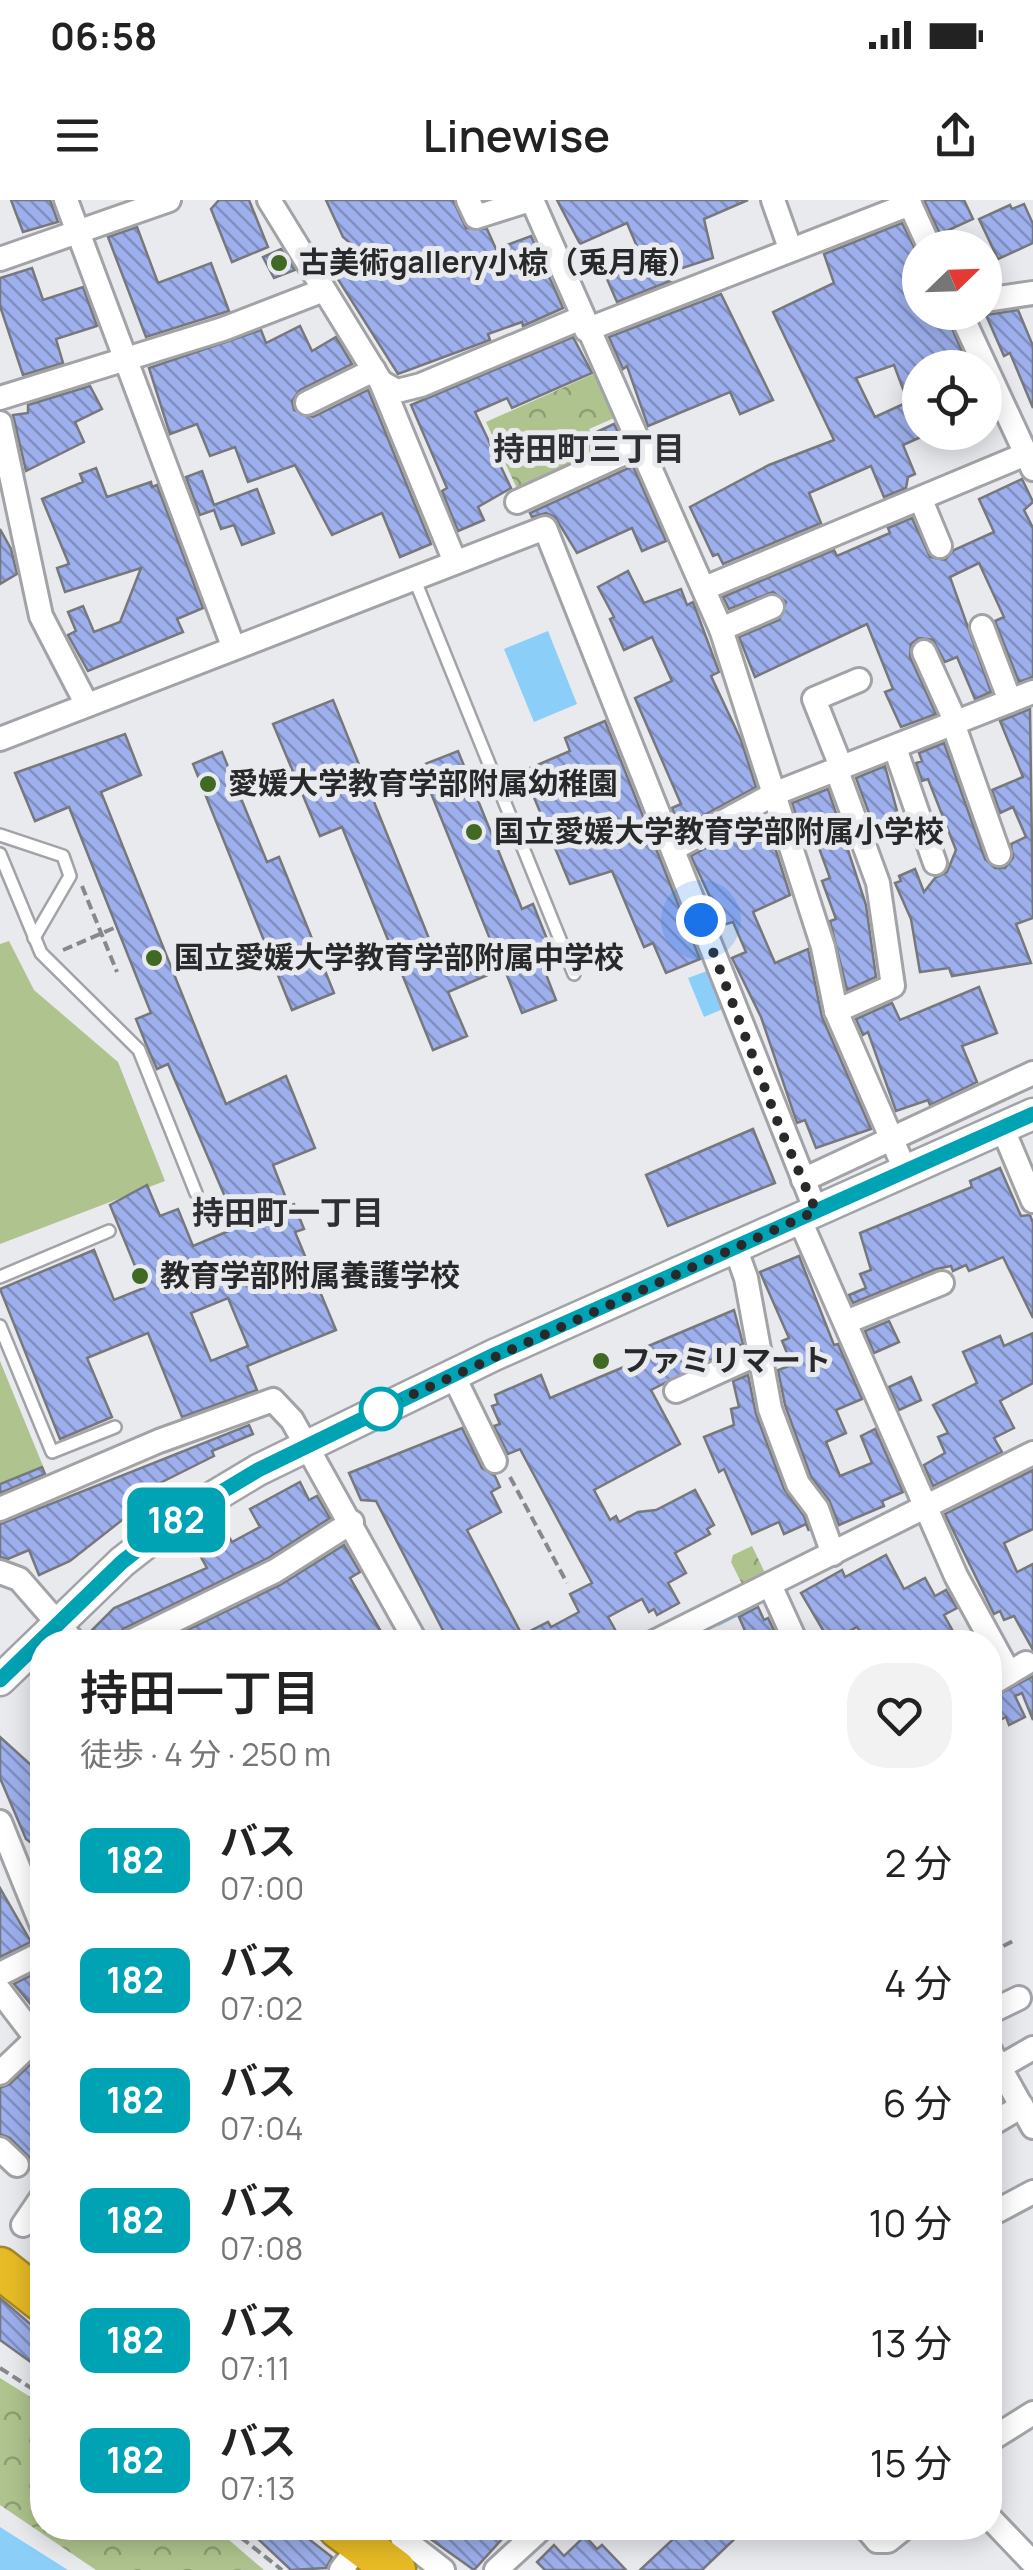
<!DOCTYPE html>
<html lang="ja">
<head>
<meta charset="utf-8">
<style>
	:root { --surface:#fff; --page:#f2f2f2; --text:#222; --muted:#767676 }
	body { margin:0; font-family:Manrope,"Noto Sans JP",sans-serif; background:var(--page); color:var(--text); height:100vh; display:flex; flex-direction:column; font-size:38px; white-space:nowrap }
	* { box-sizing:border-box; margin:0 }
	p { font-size:32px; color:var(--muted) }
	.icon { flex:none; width:55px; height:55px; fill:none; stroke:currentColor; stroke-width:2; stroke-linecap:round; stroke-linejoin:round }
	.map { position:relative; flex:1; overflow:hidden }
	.details { position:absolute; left:30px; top:1430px; width:972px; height:910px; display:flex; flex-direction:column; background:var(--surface); border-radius:40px; box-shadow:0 5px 25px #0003 }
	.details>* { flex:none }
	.badge { padding:0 20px; border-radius:15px; font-size:35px; line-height:65px }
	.needle { width:65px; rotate:67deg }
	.controls { position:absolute; left:902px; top:30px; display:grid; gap:20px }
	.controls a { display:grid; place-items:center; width:100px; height:100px; border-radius:50%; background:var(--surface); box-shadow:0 5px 25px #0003; font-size:50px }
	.you { position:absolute; width:50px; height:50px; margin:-25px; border:8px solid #fff; border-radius:50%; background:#1a73e8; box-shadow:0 0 0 15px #1a73e833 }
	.map>.badge { position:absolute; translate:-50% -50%; box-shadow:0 0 0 5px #fff }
	.round { display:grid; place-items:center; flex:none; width:105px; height:105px; border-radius:40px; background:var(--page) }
	.head { display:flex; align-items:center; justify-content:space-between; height:170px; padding:0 50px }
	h1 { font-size:48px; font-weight:600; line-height:75px }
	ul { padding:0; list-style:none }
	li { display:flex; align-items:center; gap:30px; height:120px; padding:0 50px }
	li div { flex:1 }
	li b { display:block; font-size:38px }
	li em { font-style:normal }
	li .badge { min-width:110px; font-weight:700; text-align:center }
	.status { display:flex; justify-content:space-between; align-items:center; height:70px; padding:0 50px; background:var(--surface); direction:ltr }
	.status svg { height:28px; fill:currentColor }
	header { display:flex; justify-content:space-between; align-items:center; height:130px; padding:0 50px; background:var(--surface); font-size:45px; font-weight:600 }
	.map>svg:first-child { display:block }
	.grass { fill:#aec38d }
	.forest { fill:url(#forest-crowns) }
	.water { fill:#8bcef8 }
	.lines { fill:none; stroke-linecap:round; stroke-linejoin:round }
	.stream { stroke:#8bcef8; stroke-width:6 }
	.building { fill:url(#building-back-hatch); stroke:#77787b; stroke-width:2.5; fill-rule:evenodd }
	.lane-casing { stroke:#a2a3a7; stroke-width:16 }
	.street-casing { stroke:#a2a3a7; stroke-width:28 }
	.secondary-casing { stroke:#a2a3a7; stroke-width:35 }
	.highway-casing { stroke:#a48827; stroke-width:45 }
	.path { stroke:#87888b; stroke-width:4; stroke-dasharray:10 5; stroke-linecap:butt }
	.lane { stroke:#fff; stroke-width:11 }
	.street { stroke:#fff; stroke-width:22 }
	.secondary { stroke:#fff; stroke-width:30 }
	.highway { stroke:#e7bb25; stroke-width:40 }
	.line-casing { stroke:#fff; stroke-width:22 }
	.line { stroke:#00a3b4; stroke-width:15 }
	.walk { stroke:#28292a; stroke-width:10; stroke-dasharray:0 18 }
	.poi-dot { fill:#406924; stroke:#e9eaee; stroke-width:4 }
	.stop-dot { fill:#fff; stroke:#00a3b4; stroke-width:5 }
	.labels { text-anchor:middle; stroke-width:10; stroke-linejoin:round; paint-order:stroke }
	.poi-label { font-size:30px; font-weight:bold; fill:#28292a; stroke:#e9eaee; text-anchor:start }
	.neighbourhood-label { font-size:32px; font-weight:bold; fill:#2f3033; stroke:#e9eaee }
</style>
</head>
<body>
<div class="status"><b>06:58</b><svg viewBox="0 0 49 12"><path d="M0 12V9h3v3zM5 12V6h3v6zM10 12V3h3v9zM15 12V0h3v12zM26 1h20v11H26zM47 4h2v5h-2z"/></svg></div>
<header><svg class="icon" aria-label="menu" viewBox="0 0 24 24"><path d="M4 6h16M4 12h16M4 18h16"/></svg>Linewise<svg class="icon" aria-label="share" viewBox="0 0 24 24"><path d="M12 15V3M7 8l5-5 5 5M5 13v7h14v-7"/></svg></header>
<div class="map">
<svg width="1033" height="2370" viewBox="0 0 1033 2370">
	<defs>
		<pattern id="forest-crowns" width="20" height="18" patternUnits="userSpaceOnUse" patternTransform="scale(2.5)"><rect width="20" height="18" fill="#aec38d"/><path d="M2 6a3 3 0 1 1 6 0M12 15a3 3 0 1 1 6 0" fill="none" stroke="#8e9e73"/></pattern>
		<pattern id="building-back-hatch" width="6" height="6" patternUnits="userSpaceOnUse" patternTransform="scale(2.5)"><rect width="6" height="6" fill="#9dafec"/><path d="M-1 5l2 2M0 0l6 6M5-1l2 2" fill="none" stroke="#808ebf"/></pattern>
	</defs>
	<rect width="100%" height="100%" fill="#e9eaee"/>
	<!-- grass -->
	<g class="grass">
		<path d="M9 741 34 790 118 862 165 981 0 1044V744Z"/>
		<path d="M0 1161 43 1266 0 1283Z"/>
	</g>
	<!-- forest -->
	<g class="forest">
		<path d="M598 172 619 216 589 229 602 259 521 297 486 222Z"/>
		<path d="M752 1346 766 1375 743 1386 731 1362 733 1355Z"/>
		<path d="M0 2178 42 2204V2328H215L264 2370H96L0 2305Z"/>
	</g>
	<!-- water -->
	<g class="water">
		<path d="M548 431 577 504 534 522 504 449Z"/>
		<path d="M707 771 723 809 704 817 688 778Z"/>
		<path d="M0 2327 68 2370H0Z"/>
	</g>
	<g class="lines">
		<!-- stream -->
		<g class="stream">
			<path d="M718 1423 748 1408"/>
			<path d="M689 1438 700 1432"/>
		</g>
	</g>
	<!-- building -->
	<g class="building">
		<path d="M11 0H50L58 22 23 32Z"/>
		<path d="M219 0H249L268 47 232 62 211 9Z"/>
		<path d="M326 0H453L466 28 487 29 496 49 531 36 563 108 523 126 522 122 488 134 490 140 398 174 336 76 371 61 343 37Z"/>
		<path d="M557 0H748L704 19 713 58 670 72 673 80 617 102 607 79 644 63 627 23 580 44Z"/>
		<path d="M924 0H964L973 19 940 34Z"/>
		<path d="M1024 4 1033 24V43L998 59 979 19 1010 5 1012 9Z"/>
		<path d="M902 23 920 59V112H945L969 168H920V232H932L903 245 915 274 908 277 906 288 884 297 871 266 809 293 821 323 723 364 718 354 713 356 690 307 769 265 834 240 773 112 834 83 824 54ZM894 165 908 202 875 217 856 178Z"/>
		<path d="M137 27 158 83 211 63 229 111 146 137 108 37Z"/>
		<path d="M281 49 295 70 274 78 263 57Z"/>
		<path d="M32 68 43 100 83 87 97 126 56 139 63 163 23 175 0 106V78Z"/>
		<path d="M721 94 773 200 740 214 730 192 648 226 627 166 623 169 609 137Z"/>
		<path d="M1018 110 1033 146V208L1010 153 1004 156 986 115Z"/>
		<path d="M300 126 312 151 336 137 352 164 300 190 292 201 294 210 313 217 368 190 431 344 400 357 382 313 332 335 295 265 248 282 235 247 210 256 197 224 170 234 149 168 261 130 266 143Z"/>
		<path d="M573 137 592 173 512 208 507 198 475 212 511 288 478 307 484 320 458 331 442 291 447 288 411 205Z"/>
		<path d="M90 186 102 209 75 222 84 242 26 271 13 215 28 213V205Z"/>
		<path d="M614 224 621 238 599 248 592 234Z"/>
		<path d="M633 266 666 341 642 351 632 328 577 353 555 317 546 313 532 317 530 313Z"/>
		<path d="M96 268 107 297 151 282 152 287 157 285 203 408 177 419 183 432 88 471 68 435 76 431 68 412 83 406 94 432 120 422 141 368 65 392 57 368 69 364 42 299 83 282 80 274Z"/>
		<path d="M202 271 214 305 257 289 274 333 242 345 234 325 221 329 214 310 200 315 186 277Z"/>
		<path d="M1022 279 1033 302 1024 310 1033 328V477L1019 482 995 421 1004 417 979 363 950 377 991 492 975 499 957 457 945 462 933 440 919 438 911 444 910 457 936 514 901 527 885 492 893 489 867 424 755 477 739 437 779 420 786 402 773 392 729 409 723 397 834 350 837 356 890 333 888 328 912 318 930 357 945 360 954 350 994 332 979 299Z"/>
		<path d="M0 329 11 349 17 374 0 384Z"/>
		<path d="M628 371 644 403 681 389 687 405 693 402 719 472 711 476 741 540 756 587 680 628 672 608 681 604 635 498 672 481 652 437 624 450 610 419 614 417 598 387Z"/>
		<path d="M333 500 438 761 490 739 420 566 458 551 522 709 533 704 555 759 542 764 556 800 522 813 504 768 448 792 467 836 433 850 342 627 320 636 273 524Z"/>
		<path d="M1030 509 1033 718 1016 724 1031 763 952 776 949 768 920 772 911 719 895 683 901 681 899 676 915 669 924 692 935 678 947 672 956 650 928 579 922 581 916 563 922 561 919 553 944 543 985 659 995 668H1005L1013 658 1011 644 1026 637 1013 607 1000 613 992 590 1023 577 1000 521Z"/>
		<path d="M605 521 700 759 666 773 653 743 644 747 612 671 570 684 523 571 570 551 565 538Z"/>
		<path d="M125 534 141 575 101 592 226 904 286 876 315 948 273 965 289 1006 294 1004 304 1029 295 1032 336 1130 247 1166 257 1190 182 1217 148 1133 87 1158 112 1217 60 1239 0 1089 94 1050 114 1100 144 1088 110 1005 147 985 160 1016 178 1009 193 1046 238 1027 168 864 157 869 146 844 136 819 151 813 69 607 35 621 15 573ZM228 1098 248 1146 211 1161 191 1113Z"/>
		<path d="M222 552 267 662 279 657 334 793 292 810 193 564Z"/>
		<path d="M885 566 901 626 877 635 856 578Z"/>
		<path d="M828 589 866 705 876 777 847 790 830 721 836 719 822 681 830 678 815 637 805 641 792 603Z"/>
		<path d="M765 616 790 695 753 712 775 763 808 749 822 817 871 929 816 948 805 920 797 923 761 817 732 758 746 752 733 722 723 725 691 656Z"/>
		<path d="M979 787 997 833 962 846 977 882 930 905 928 900 896 911 868 832 863 835 856 819 892 803 900 820Z"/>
		<path d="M753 929 775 983 668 1026 646 975Z"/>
		<path d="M1000 968 1021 1016 1030 1015 1033 1023V1118L1003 1057 969 1071 966 1065 953 1071 951 1066 936 1069 853 1103 849 1095 866 1088 860 1074 871 1070 860 1033 972 987 970 981Z"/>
		<path d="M799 1056 834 1145 838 1144 862 1199 836 1210 846 1233 826 1242 840 1276 872 1263 861 1236 875 1229 903 1292 882 1301 884 1306 839 1325 829 1300 811 1277 785 1205 778 1170 792 1165 782 1141 789 1138 760 1072Z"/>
		<path d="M734 1110 743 1144 651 1190 680 1244 594 1290 610 1320 616 1316 619 1322 638 1312 656 1310 695 1290 714 1325 707 1329 710 1334 675 1353 686 1373 668 1383 679 1403 657 1415 654 1409 649 1412 642 1399 608 1417 622 1442H449L376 1301 361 1300 349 1273 462 1228 482 1268 495 1276 500 1287 491 1292 501 1312 467 1330 522 1435 548 1422 551 1427 579 1412 570 1394 592 1383 520 1249 508 1254 494 1226 500 1224 492 1206 498 1204 495 1195 541 1175 550 1198 650 1156 646 1147Z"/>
		<path d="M889 1121 899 1142 874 1153 865 1131Z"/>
		<path d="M1033 1133V1183L1000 1201 1014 1228 994 1238 1002 1252 933 1286 924 1265 945 1253 938 1237 948 1233 933 1205 977 1183 963 1152 1000 1136 1004 1146Z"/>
		<path d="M748 1175 756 1214 784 1289 804 1316 809 1331 806 1324 784 1334 779 1322 752 1334 724 1269 719 1272 704 1237 734 1225 731 1209 739 1207 733 1181Z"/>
		<path d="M911 1177 921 1200 899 1210 889 1187Z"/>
		<path d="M249 1225 253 1234 212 1251 214 1256 152 1287 157 1297 129 1309 131 1313 70 1361 39 1375 29 1350 8 1359 0 1357V1324Z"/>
		<path d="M42 1267 45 1274 0 1293V1284Z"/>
		<path d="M1033 1270V1329L1004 1343 1017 1372 1033 1364V1450L1014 1416 1004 1420 1000 1411 994 1414 945 1314Z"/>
		<path d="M300 1282 309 1300 317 1296 330 1318 268 1358 123 1429 115 1442H89L87 1435 114 1408 207 1368 194 1345 224 1329 232 1342 260 1327 250 1309Z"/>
		<path d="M344 1345 360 1372 350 1378 387 1442H163L282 1384Z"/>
		<path d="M886 1355 904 1389 925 1378 935 1396 946 1390 957 1408 944 1415 959 1442H867L857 1427 830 1442 801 1393 842 1370 845 1377Z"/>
		<path d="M758 1407 764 1420 768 1418 778 1439 750 1442 739 1417Z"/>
		<path d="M1033 1476V1520L1022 1493 1015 1496 1025 1517 1009 1525 1006 1517 998 1521 990 1499Z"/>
		<path d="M0 1537 42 1575V1651L26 1639 0 1578Z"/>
		<path d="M0 1688 31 1742 0 1757Z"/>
		<path d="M42 1770V1818L14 1784Z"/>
		<path d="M42 1853V1970L10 1938 0 1934V1888L10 1884Z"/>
		<path d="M0 2098 42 2134V2170L0 2140Z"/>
		<path d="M264 2328H316L310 2340 332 2357 326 2368 291 2370 256 2337Z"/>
		<path d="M415 2328H512L474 2370Z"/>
		<path d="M685 2328H746L702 2370H640Z"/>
		<path d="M585 2336 597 2349 602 2345 626 2370H545L537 2362 554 2345 564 2356Z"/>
	</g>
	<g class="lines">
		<defs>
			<g id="lane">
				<path d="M414 378 574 774"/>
				<path d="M0 635 63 656 70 676 34 738"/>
				<path d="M0 654 41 753 139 850 196 993"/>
				<path d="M0 1077 109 1031"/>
				<path d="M0 1126 52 1252 115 1227"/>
			</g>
			<g id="street">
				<path d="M66 0 233 446"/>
				<path d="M269 0 381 182 455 362"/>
				<path d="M468 0 476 17 530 0"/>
				<path d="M532 0 721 429 823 747 836 811 906 972"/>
				<path d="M773 0 790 48"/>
				<path d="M908 0 930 48"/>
				<path d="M0 59 169 0"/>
				<path d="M985 100 1033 93"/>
				<path d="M960 112 1033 269"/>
				<path d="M586 130 910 4"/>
				<path d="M381 182 397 191 421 185 581 118"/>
				<path d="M0 198 223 129 324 90"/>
				<path d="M307 203 374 170"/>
				<path d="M0 223 41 416 87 505"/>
				<path d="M921 300 940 346"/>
				<path d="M517 302 642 245"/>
				<path d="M705 388 1026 254"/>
				<path d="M982 427 1010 501"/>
				<path d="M721 429 772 407"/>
				<path d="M924 452 957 525"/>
				<path d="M954 526 999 654"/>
				<path d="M0 539 545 328 816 1011"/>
				<path d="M895 548 935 663"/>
				<path d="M842 569 814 499 859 480"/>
				<path d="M673 649 776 593 1033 492"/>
				<path d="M836 811 893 786 878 683 837 571"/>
				<path d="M1002 927 1033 1001"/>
				<path d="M803 980 1033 873"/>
				<path d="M799 1018 956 1376 1009 1473"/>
				<path d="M735 1047 746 1078 770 1209 798 1284 817 1309 833 1354"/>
				<path d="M846 1122 942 1083"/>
				<path d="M453 1175 495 1261"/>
				<path d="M676 1191 760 1153"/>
				<path d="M0 1309 159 1241 273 1200 292 1220 416 1442"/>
				<path d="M0 1372 19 1379 74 1442"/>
				<path d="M770 1385 796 1442"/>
				<path d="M130 1442 275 1371 352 1322"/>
				<path d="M654 1442 1033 1253"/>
				<path d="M991 1484 1026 1463"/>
				<path d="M0 1622 42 1726"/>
				<path d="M0 1774 42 1753"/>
				<path d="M0 1791 29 1829 42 1837"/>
				<path d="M990 1812 1019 1798"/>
				<path d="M990 1850 1033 1927"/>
				<path d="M1000 1867 1033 1848"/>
				<path d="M0 1873 42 1833"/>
				<path d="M990 1925 1022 1906"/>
				<path d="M0 1949 17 1965"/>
				<path d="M990 2015 1033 1992"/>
				<path d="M23 2025 42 1997"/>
				<path d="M990 2240 1033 2213"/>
				<path d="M990 2318 1033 2363"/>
				<path d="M866 2328 877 2341H888L904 2328"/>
				<path d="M402 2338 443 2370"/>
				<path d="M341 2370 361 2344"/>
				<path d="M496 2370 542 2328"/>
			</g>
			<path id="secondary" d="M0 1480 122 1362 178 1318 258 1270 494 1155 1033 914"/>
			<g id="highway">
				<path d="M0 2068 42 2101"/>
				<path d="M339 2328 395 2370"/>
			</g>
		</defs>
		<!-- lane casing -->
		<use href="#lane" class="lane-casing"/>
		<!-- street casing -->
		<use href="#street" class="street-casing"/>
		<!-- secondary casing -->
		<use href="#secondary" class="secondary-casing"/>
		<!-- highway casing -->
		<use href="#highway" class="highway-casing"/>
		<!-- path -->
		<g class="path">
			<path d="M82 686 117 772"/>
			<path d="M63 750 114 728"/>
			<path d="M510 1277 567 1383"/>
			<path d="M990 1753 1013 1741"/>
			<path d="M0 2168 42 2195"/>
			<path d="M229 2328 282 2370"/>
		</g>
		<!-- lane -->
		<use href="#lane" class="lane"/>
		<!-- street -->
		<use href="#street" class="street"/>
		<!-- secondary -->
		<use href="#secondary" class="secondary"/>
		<!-- highway -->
		<use href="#highway" class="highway"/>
	</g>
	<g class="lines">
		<defs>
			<path id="line" d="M0 1480 122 1362 178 1318 258 1270 494 1155 1033 914"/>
		</defs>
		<!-- line casing -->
		<use href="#line" class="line-casing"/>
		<!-- line -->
		<use href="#line" class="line"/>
		<!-- walk -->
		<path class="walk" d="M381 1209 816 1011 780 928 701 720"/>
	</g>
	<!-- markers -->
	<g class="poi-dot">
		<circle cx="279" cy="63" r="10"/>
		<circle cx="208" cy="584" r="10"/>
		<circle cx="474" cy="632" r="10"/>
		<circle cx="154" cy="758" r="10"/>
		<circle cx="140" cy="1076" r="10"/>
		<circle cx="601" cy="1161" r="10"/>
	</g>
	<circle class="stop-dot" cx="381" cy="1209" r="20"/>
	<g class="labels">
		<!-- poi labels -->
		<g class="poi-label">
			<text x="299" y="73">古美術gallery小椋（兎月庵）</text>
			<text x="228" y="594">愛媛大学教育学部附属幼稚園</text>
			<text x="494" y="642">国立愛媛大学教育学部附属小学校</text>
			<text x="174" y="768">国立愛媛大学教育学部附属中学校</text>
			<text x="160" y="1086">教育学部附属養護学校</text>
			<text x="621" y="1171">ファミリマート</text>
		</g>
		<!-- neighbourhood labels -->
		<g class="neighbourhood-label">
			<text x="589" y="260">持田町三丁目</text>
			<text x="288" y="1024">持田町一丁目</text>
		</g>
	</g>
</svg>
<div class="controls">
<a><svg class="needle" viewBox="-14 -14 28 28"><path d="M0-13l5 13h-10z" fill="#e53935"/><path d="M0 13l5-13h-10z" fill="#767676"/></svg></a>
<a><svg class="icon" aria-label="locate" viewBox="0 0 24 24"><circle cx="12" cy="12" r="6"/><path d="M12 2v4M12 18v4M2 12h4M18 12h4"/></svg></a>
</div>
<div class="you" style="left:701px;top:720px"></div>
<b class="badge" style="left:176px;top:1320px;background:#00a3b4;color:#fff">182</b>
<section class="details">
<div class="head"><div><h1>持田一丁目</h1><p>徒歩 · 4 分 · 250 m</p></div><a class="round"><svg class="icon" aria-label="heart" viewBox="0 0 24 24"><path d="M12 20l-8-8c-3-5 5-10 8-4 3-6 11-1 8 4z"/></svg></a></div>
<ul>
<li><span class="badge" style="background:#00a3b4;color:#fff">182</span><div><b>バス</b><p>07:00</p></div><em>2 分</em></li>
<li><span class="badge" style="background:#00a3b4;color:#fff">182</span><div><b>バス</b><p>07:02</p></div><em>4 分</em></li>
<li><span class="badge" style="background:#00a3b4;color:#fff">182</span><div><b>バス</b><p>07:04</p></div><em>6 分</em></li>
<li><span class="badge" style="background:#00a3b4;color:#fff">182</span><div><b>バス</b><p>07:08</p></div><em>10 分</em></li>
<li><span class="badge" style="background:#00a3b4;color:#fff">182</span><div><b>バス</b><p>07:11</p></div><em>13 分</em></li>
<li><span class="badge" style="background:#00a3b4;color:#fff">182</span><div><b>バス</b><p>07:13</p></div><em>15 分</em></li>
</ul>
</section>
</div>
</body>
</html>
